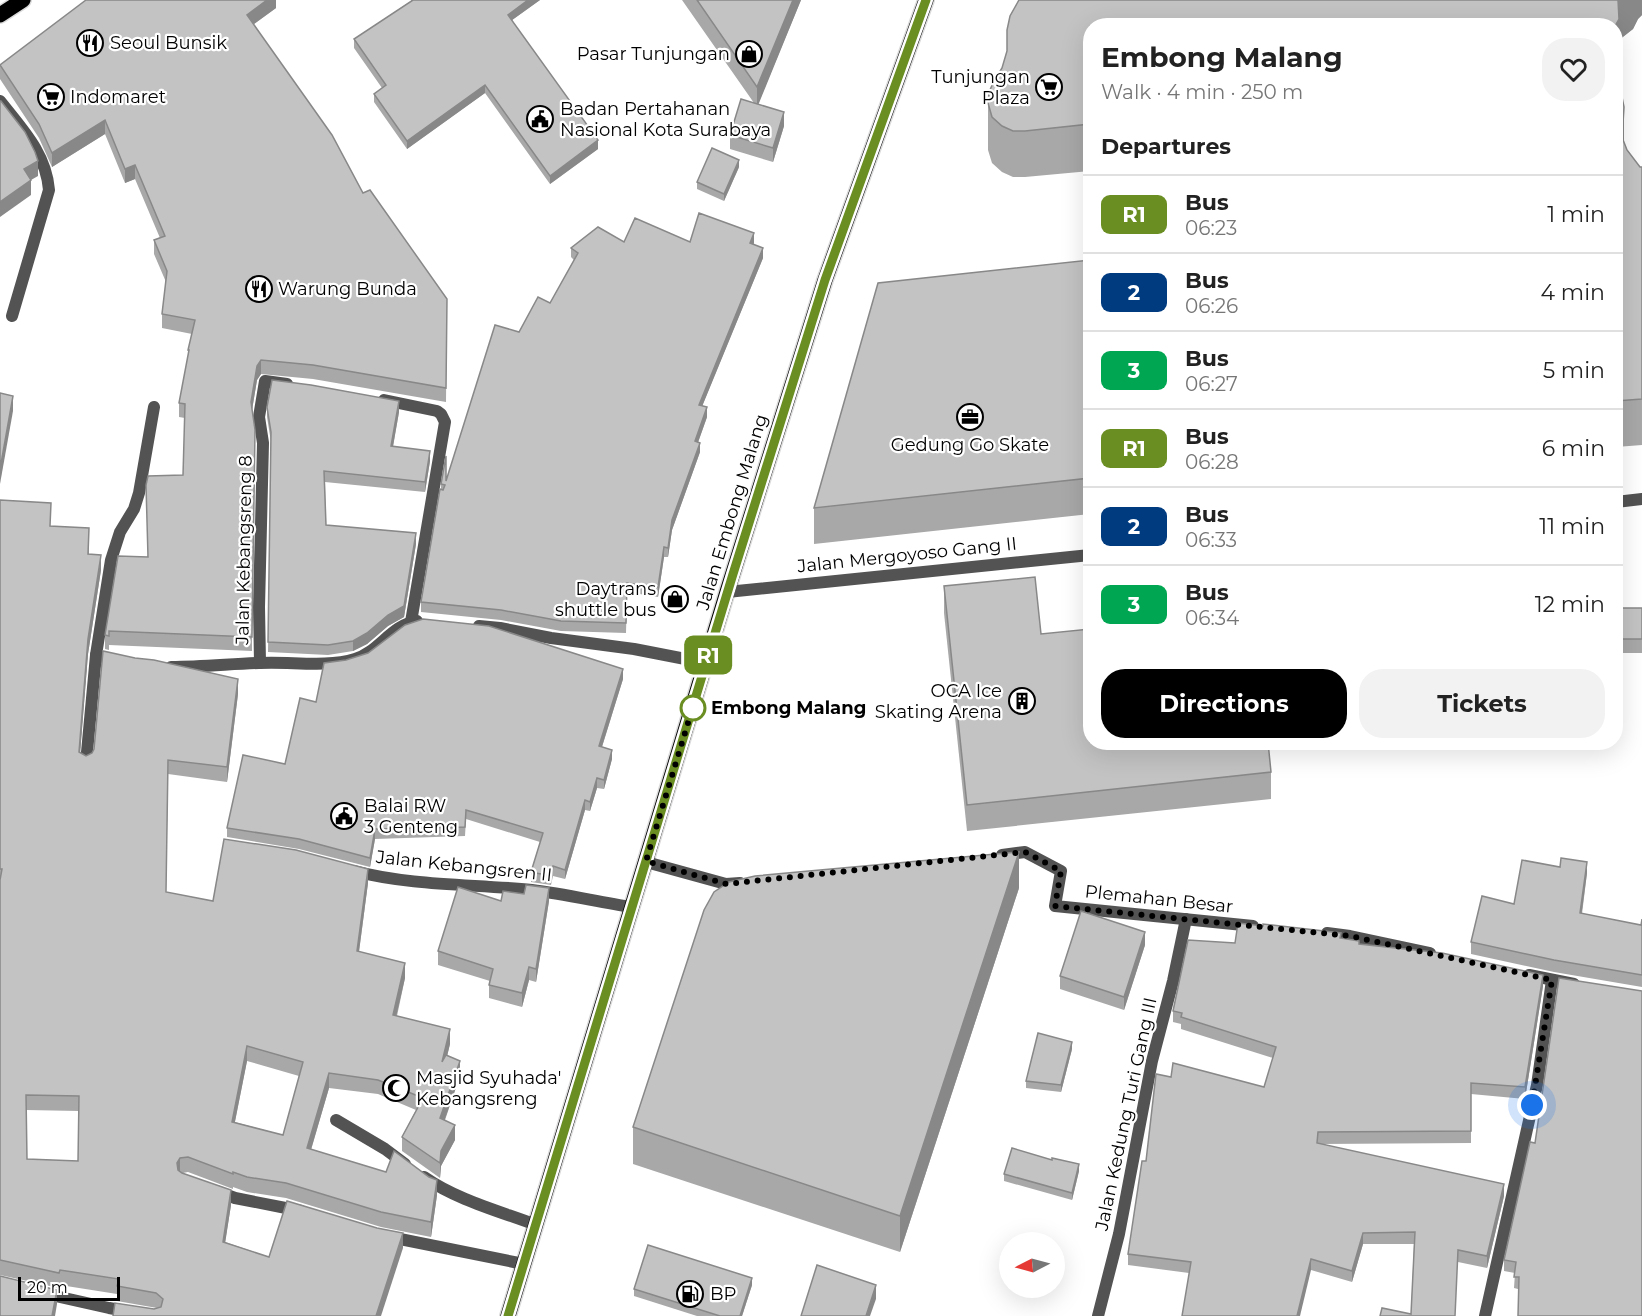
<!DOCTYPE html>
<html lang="en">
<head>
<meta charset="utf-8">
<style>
	:root { --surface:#fff; --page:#f2f2f2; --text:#222; --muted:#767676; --line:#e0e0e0; --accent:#000 }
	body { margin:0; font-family:Montserrat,sans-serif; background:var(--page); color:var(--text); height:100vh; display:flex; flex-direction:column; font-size:22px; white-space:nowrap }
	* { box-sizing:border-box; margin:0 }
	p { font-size:20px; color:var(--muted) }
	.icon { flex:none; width:33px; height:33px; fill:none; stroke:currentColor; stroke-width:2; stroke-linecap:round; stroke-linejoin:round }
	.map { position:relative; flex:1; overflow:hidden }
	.details { position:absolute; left:1083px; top:18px; width:540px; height:732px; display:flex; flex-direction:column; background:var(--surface); border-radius:24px; box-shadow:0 6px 24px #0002 }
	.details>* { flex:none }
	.badge { padding:0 12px; border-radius:9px; font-size:21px; line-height:39px }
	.needle { width:39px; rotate:264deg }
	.fabs { position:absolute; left:999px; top:1232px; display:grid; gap:12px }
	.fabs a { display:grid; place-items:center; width:66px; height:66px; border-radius:50%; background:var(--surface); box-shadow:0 6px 24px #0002; font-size:30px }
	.scale { position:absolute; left:18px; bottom:15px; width:102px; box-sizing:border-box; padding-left:6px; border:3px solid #000; border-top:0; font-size:16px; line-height:21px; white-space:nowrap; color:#000; -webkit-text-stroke:4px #fff; paint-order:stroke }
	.you { position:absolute; width:30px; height:30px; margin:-15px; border:4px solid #fff; border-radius:50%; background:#1a73e8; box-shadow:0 0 0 9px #1a73e833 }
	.map>.badge { position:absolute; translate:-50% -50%; box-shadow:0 0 0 3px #fff }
	h2 { padding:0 18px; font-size:22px; line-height:54px }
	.round { display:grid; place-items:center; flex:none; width:63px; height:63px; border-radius:24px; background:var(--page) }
	.head { display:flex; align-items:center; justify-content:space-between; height:102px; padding:0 18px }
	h1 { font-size:28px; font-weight:700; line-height:45px }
	.cta { display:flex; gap:12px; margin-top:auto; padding:12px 18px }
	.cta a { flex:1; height:69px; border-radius:24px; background:var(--accent); color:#fff; font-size:24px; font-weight:700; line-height:69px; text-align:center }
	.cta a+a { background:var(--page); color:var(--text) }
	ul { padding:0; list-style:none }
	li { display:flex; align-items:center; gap:18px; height:78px; padding:0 18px; border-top:2px solid var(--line) }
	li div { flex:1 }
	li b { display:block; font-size:22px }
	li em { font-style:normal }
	li .badge { min-width:66px; font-weight:700; text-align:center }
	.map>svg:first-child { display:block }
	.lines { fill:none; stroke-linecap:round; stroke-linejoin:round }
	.primary-casing { stroke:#dbdbdb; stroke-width:18 }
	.street { stroke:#535353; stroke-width:12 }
	.primary { stroke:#000; stroke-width:15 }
	.wall { fill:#a8a8a8; fill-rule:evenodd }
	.shaded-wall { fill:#888 }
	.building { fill:#c3c3c3; stroke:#888; stroke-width:1.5; fill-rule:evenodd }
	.line-casing { stroke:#fff; stroke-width:14 }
	.line { stroke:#6b8e23; stroke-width:9 }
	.walk { stroke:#000; stroke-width:6; stroke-dasharray:0 10.8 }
	.stop-dot { fill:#fff; stroke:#6b8e23; stroke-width:3 }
	.labels { text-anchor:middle; stroke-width:4.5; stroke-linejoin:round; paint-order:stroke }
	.poi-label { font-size:18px; fill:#000; stroke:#fff; text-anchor:start }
	.street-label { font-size:18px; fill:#000; stroke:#fff }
	.stop-label { font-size:18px; font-weight:bold; fill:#000; stroke:#fff; text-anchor:start }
</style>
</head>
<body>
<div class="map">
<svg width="1642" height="1316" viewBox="0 0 1642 1316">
	<rect width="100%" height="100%" fill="#fff"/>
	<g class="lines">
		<defs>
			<g id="primary">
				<path d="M0 15 23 0"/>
				<path d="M508 1316 727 592 825 280 926 0"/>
			</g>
		</defs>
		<!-- primary casing -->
		<use href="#primary" class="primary-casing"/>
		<!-- street -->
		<g class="street">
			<path d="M0 101C22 129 46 153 49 190L12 316"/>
			<path d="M384 400 437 411 441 414 445 422 411 622"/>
			<path d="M1616 502 1642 499"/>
			<path d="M727 592 1090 555"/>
			<path d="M479 626 500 628 551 638 634 649 706 663"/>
			<path d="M96 655 118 663"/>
			<path d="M260 663 259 607 263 443 259 417 265 381 287 384"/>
			<path d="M171 667C201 667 230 664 259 663 290 661 325 668 355 659 379 652 391 625 417 621"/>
			<path d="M86 763 96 655 111 560 120 532 134 509 139 493 154 407"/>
			<path d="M1002 855 1025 852 1061 871 1055 906 1253 926"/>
			<path d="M646 862 726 884 740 883"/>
			<path d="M354 871C412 886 473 884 532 890 565 894 599 902 632 907"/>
			<path d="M1327 933 1350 936 1430 953"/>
			<path d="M1529 975 1574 984"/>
			<path d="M336 1120 385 1149 405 1164"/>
			<path d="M424 1177C457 1200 499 1211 536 1225"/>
			<path d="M216 1191 235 1198 301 1211"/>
			<path d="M390 1237 524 1264"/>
			<path d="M42 1293 109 1308 155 1316"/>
			<path d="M1098 1316 1119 1234 1152 1061 1173 981 1186 919"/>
			<path d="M1485 1316 1537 1085 1552 980"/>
		</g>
		<!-- primary -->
		<use href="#primary" class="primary"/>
	</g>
	<!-- wall -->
	<g class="wall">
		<path d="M276 0V8L254 24 363 193 447 299 446 402 313 379 261 374 257 380 252 410V651L109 645V650L105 649V635L147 557 183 475 185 418 179 417V403L188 358V350L192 334 162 328V314L166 282 154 254V240L160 238 135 179 125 183 105 134 52 167 39 138 0 79V65Z"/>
		<path d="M411 0H540L512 20 598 149 550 184 485 93 407 149 374 102V94L382 88 354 48V39L411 1Z"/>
		<path d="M682 0H801L758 104 784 126 773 162 730 149V135L754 103Z"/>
		<path d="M1019 0H1642V15L1638 19 1633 29 1619 40V66L1616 71V26H1090V171L1025 177H1013L1002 172 992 163 988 150V103L989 92 994 81 1002 68 1007 51V30L1010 16Z"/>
		<path d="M1616 88 1624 143 1627 150 1640 167H1642V445L1616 447Z"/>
		<path d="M739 167 724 201 697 189V182Z"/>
		<path d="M624 242 754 243 753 244 763 258 702 406 707 417 698 442 700 452 672 530 668 557H664L658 597 627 592 626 633 561 631 501 620 421 612V602L441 489V484L446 481 519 332 550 303 574 260 571 257V248Z"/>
		<path d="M1090 260V514L814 544V508Z"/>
		<path d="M267 407 399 412 393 447 430 461 425 492 325 482 326 525 416 544 404 617 388 626 367 644 353 651 328 655 268 652 271 442 267 417Z"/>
		<path d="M0 500 50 526 89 543V554L101 570 88 654 80 753 86 756 238 694 227 782 168 774 166 892 213 901 368 883 359 952 405 978 397 1016 450 1044 447 1056 460 1076 445 1120 455 1140 441 1166 440 1178 402 1151V1137L416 1110 378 1094 329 1088 311 1150 437 1195 431 1237 381 1227 286 1198 247 1192 233 1187V1189L188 1172 183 1173 231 1205 225 1242 269 1257 403 1248 154 1309 157 1308 117 1301V1294L60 1285 59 1288 0 1275ZM247 1061 299 1076 283 1135 235 1122ZM26 1110 79 1111 78 1161 27 1159Z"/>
		<path d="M944 586 1041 634 1271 772V799L967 831 944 613Z"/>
		<rect x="1616" y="608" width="26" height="45"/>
		<path d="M623 679 602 747 612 759 604 789 597 788 590 811 585 810 565 879 553 876 551 885 531 882V872L540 842 466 819 465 836 375 839 370 867 299 849 227 837V828L285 764 316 702Z"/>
		<path d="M1587 873 1582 914 1641 925 1642 919V987L1554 972 1471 954V942L1514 904Z"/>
		<path d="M1019 888 900 1252 633 1164V1127Z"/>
		<path d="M501 901H549L536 982 529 980 522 1007 489 998V985L490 981 438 965V951Z"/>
		<path d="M1341 938 1359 944 1543 986 1525 1099 1471 1094V1143L1319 1144 1504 1196 1487 1268 1458 1262 1411 1314 1414 1244H1363L1352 1282 1311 1270 1189 1273 1128 1265V1254L1146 1161 1171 1077 1264 1087 1273 1058 1181 1029V1024L1173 1022V1011Z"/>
		<path d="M1145 945 1124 1010 1060 989V976Z"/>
		<path d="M1641 992 1518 1289 1514 1288 1515 1273 1504 1271V1260L1535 1143Z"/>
		<path d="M1072 1049 1061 1092 1026 1088V1081Z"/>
		<path d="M1079 1171 1072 1200 1004 1181V1174Z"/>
		<path d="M752 1285 742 1316H697L634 1296V1289Z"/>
	</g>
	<!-- shaded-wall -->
	<g class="shaded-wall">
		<path d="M267 0H276V8L247 29V15Z"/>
		<path d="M528 0H540L508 23V15Z"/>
		<path d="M793 0H801L757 108V87Z"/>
		<path d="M1618 0H1642V15L1638 19 1633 29 1619 40V66L1616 71V26H1615Z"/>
		<path d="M485 85V93L407 149V141Z"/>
		<path d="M1624 107V153L1620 132Z"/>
		<path d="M784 112V126L773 162V148Z"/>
		<path d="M105 120V134L52 167V153Z"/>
		<path d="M598 140V149L550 184V176Z"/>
		<path d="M739 160V167L724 201V194Z"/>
		<path d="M38 161V176L24 184V169Z"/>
		<path d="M135 165V179L125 183V169Z"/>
		<path d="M31 180V195L0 217V202Z"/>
		<path d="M754 233V243L750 253V243Z"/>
		<path d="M763 248V258L699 414V405Z"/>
		<path d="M261 360V374L257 380 251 416V402L257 366Z"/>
		<path d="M13 396V411L0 484V469Z"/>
		<path d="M399 401V412L391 457V446Z"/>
		<path d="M707 407V417L695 451V441Z"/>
		<path d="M700 443V452L672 530 668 557V548L672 520Z"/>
		<path d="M430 451V461L425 492V482Z"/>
		<path d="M416 533V544L404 617 388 626 367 644 353 651V641Z"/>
		<path d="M664 547V557L658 597V587Z"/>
		<path d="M101 555V570L88 654 79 767V752L88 639Z"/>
		<path d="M623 669V679L599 756V746Z"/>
		<path d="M238 679V694L227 782V767Z"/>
		<path d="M612 750V759L604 789V780Z"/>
		<path d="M597 778V788L590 811V802Z"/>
		<path d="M585 800V810L565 879V870Z"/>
		<path d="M375 829V839L370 867V858Z"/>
		<path d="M1019 852V888L900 1252V1216Z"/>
		<path d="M1587 862V873L1580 925V913Z"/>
		<path d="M368 869V883L357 966V951Z"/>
		<path d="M549 888V901L536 982V969Z"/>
		<path d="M1145 932V945L1124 1010V997Z"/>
		<path d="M405 963V978L393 1030V1015Z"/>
		<path d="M529 967V980L522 1007V993Z"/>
		<path d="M1543 975V986L1525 1099V1087Z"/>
		<path d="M450 1029V1044L442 1077V1062Z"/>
		<path d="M1072 1042V1049L1061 1092V1085Z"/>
		<path d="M247 1046V1061L232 1136V1122Z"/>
		<path d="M460 1061V1076L440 1133V1118Z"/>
		<path d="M329 1073V1088L307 1163V1148Z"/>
		<path d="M455 1125V1140L441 1166 440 1178V1163L441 1151Z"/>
		<path d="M180 1158V1173L177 1178V1163Z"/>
		<path d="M1079 1164V1171L1072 1200V1193Z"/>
		<path d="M437 1180V1195L431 1237V1222Z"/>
		<path d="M1504 1184V1196L1487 1268V1256Z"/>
		<path d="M231 1190V1205L223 1257V1242Z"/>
		<path d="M403 1233V1248L381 1316H376Z"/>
		<path d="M1363 1233V1244L1352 1282V1271Z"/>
		<path d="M1311 1259V1270L1300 1316H1297Z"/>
		<path d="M752 1278V1285L742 1316H740Z"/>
		<path d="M876 1285V1299L870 1316H866Z"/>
		<path d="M57 1290V1304L55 1316H52Z"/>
	</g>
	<!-- building -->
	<g class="building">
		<path d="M86 0H267L247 15 332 135 363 193 370 190 447 299 446 388 313 365 261 360 257 366 251 402 255 430 252 637 109 631V636L105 635 118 556 148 557 146 485 148 476 183 475 185 404 179 403 189 350H188L195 320 162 314 167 271 154 240 165 236 135 165 125 169 105 120 52 153 39 124 0 65Z"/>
		<path d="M413 0H528L508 15 598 140 550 176 485 85 407 141 374 94 386 85 354 39Z"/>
		<path d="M697 0H793L757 87Z"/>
		<path d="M1019 0H1618L1619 19 1615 26H1090V124L1025 131H1013L1002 126 992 117 988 103 989 92 994 81 1002 68 1007 51V30L1010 16Z"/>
		<path d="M1616 88 1622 97 1624 107 1623 123 1620 132 1627 150 1640 167H1642V399L1616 401Z"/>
		<path d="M741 99 784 112 773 148 730 135Z"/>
		<path d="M0 101H1L25 132 35 152 38 161 24 169 31 180 0 202Z"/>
		<path d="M712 148 739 160 724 194 697 182Z"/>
		<path d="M699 213 754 233 750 243 763 248 699 405 707 407 695 441 700 443 672 520 668 548 664 547 658 587 627 583 626 623 561 621 501 610 421 602 440 489 443 490 445 485 441 484 446 456V481L495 325 519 332 538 297 550 303 578 253 571 248 598 227 624 242 635 218 690 242Z"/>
		<path d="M1090 260V478L814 508 878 283Z"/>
		<path d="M272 380 311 385 399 401 391 446 430 451 425 482 324 471 326 525 416 533 404 606 388 615 367 633 353 641 328 645 268 642 271 432 267 407Z"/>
		<path d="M0 393 13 396 0 469Z"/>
		<path d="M0 500 51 503 50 526 89 528 88 554 101 555 88 639 79 752 86 756 92 753 94 749 103 651 135 658 154 660 238 679 227 767 168 760 166 892 213 901 224 839 296 850 368 869 357 951 405 963 393 1015 450 1029 442 1062 446 1055 460 1061 440 1118 455 1125 441 1151 440 1163 402 1137 423 1098 378 1080 329 1073 307 1148 386 1172 394 1151 429 1177 437 1180 431 1222 381 1212 286 1183 247 1177 233 1172V1174L188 1157 180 1158 177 1163 178 1170 182 1173 231 1190 223 1242 269 1257 287 1201 377 1228 403 1233 376 1316H113L115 1303 154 1309 161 1307 163 1299 156 1293 117 1286 119 1279 60 1270 59 1273 0 1260V880L2 869H0ZM247 1046 303 1062 283 1135 232 1122ZM26 1095 79 1096 78 1161 27 1159Z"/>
		<path d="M1035 577 1041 634 1090 629V742H1268L1271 772 967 805 944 586Z"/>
		<rect x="1616" y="608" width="26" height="31"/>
		<path d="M423 619 489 626 623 669 599 746 612 750 604 780 597 778 590 802 585 800 565 870 553 866 551 876 531 872 543 833 466 810 465 827 375 829 370 858 299 839 227 828 243 755 285 764 300 698 316 702 324 663 346 660 368 653 405 625Z"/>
		<path d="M1019 852 900 1216 633 1127 704 910 714 892 729 882 755 876Z"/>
		<path d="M1561 858 1587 862 1580 913 1641 925 1642 919V975L1554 960 1471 942 1482 896 1514 904 1522 860 1560 867Z"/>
		<path d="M526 885 549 888 536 969 529 967 522 993 489 985 493 969 438 951 458 887 501 901 503 891 524 894Z"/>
		<path d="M1081 911 1145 932 1124 997 1060 976Z"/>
		<path d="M1238 923 1263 926V924L1341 933 1340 938 1359 941V944L1442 953 1543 975 1525 1087 1471 1083V1131L1318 1132 1317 1143 1504 1184 1487 1256 1458 1250 1455 1316H1380L1382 1308 1411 1314 1415 1232 1363 1233 1352 1271 1311 1259 1297 1316H1182L1191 1262 1128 1254 1142 1161H1146L1156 1074 1171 1077 1173 1063 1264 1087 1276 1047 1181 1017 1182 1013 1173 1011 1188 940 1235 943Z"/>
		<path d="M1559 978 1642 991V1316H1518L1519 1277H1514L1516 1262 1504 1260 1530 1142 1535 1143Z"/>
		<path d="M1038 1033 1072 1042 1061 1085 1026 1081Z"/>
		<path d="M1012 1148 1052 1160V1158L1079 1164 1072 1193 1004 1174Z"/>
		<path d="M648 1245 752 1278 740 1316H720L634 1289Z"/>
		<path d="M817 1265 876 1285 866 1316H801Z"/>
		<path d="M0 1276 57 1290 52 1316H0Z"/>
	</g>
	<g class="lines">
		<defs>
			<path id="line" d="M508 1316 733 574 825 280 926 0"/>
		</defs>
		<!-- line casing -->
		<use href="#line" class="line-casing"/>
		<!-- line -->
		<use href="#line" class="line"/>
		<!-- walk -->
		<path class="walk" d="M693 708 695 700 646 861 726 884 1025 852 1061 871 1055 906 1350 936 1552 980 1532 1105"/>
	</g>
	<!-- icons -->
	<defs>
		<symbol id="restaurant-ring" viewBox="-11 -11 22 22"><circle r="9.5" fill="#fff" stroke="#000" stroke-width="1.5"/><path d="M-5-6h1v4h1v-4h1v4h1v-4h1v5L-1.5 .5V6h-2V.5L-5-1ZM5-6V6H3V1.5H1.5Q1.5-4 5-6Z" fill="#000"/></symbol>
		<symbol id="shop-ring" viewBox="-11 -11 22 22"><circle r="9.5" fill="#fff" stroke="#000" stroke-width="1.5"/><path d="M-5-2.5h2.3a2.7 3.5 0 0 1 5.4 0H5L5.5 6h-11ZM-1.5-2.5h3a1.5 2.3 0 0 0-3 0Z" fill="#000"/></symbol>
		<symbol id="supermarket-ring" viewBox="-11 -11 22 22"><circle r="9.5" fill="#fff" stroke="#000" stroke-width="1.5"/><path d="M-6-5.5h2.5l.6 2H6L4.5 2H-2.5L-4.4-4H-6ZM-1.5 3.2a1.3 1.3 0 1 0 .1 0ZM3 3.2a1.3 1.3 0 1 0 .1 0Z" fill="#000"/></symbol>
		<symbol id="civic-ring" viewBox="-11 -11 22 22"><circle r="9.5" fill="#fff" stroke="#000" stroke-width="1.5"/><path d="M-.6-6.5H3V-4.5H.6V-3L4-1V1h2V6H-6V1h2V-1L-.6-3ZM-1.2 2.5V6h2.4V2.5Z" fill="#000"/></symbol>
		<symbol id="office-ring" viewBox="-11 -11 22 22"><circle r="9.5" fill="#fff" stroke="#000" stroke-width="1.5"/><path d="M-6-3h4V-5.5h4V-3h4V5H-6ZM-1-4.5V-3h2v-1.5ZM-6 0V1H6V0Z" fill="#000"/></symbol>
		<symbol id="building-ring" viewBox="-11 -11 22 22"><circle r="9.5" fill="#fff" stroke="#000" stroke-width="1.5"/><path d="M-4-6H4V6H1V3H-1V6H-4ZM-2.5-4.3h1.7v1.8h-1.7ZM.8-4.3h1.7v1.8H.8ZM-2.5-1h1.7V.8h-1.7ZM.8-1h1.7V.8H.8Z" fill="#000"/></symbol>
		<symbol id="mosque-ring" viewBox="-11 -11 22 22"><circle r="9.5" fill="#fff" stroke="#000" stroke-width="1.5"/><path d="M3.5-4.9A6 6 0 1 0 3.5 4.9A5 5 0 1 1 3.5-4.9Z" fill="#000"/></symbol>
		<symbol id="fuel-ring" viewBox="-11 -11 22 22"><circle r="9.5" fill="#fff" stroke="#000" stroke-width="1.5"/><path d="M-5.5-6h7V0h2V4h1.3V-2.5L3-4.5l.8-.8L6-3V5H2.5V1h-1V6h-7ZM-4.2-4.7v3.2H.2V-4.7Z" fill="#000"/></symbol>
	</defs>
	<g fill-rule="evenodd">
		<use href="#restaurant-ring" x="75" y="28" width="30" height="30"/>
		<use href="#shop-ring" x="734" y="39" width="30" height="30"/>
		<use href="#supermarket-ring" x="1034" y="72" width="30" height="30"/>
		<use href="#supermarket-ring" x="36" y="82" width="30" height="30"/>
		<use href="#civic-ring" x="525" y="104" width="30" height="30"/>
		<use href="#restaurant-ring" x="244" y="274" width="30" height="30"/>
		<use href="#office-ring" x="955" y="402" width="30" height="30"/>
		<use href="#shop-ring" x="660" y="584" width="30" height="30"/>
		<use href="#building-ring" x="1007" y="686" width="30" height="30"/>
		<use href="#civic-ring" x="329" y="801" width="30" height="30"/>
		<use href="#mosque-ring" x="381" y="1073" width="30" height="30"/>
		<use href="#fuel-ring" x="675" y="1279" width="30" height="30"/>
	</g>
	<!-- markers -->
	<circle class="stop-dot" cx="693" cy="708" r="12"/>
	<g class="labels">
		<!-- poi labels -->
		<g class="poi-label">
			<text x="110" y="49">Seoul Bunsik</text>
			<text x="730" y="60" text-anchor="end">Pasar Tunjungan</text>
			<text x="1030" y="83" text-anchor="end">Tunjungan<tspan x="1030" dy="21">Plaza</tspan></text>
			<text x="70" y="103">Indomaret</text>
			<text x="560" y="115">Badan Pertahanan<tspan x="560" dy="21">Nasional Kota Surabaya</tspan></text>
			<text x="278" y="295">Warung Bunda</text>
			<text x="970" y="451" text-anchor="middle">Gedung Go Skate</text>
			<text x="656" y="595" text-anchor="end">Daytrans<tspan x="656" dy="21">shuttle bus</tspan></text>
			<text x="1002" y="697" text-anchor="end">OCA Ice<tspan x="1002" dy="21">Skating Arena</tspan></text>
			<text x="364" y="812">Balai RW<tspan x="364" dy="21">3 Genteng</tspan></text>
			<text x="416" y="1084">Masjid Syuhada'<tspan x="416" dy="21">Kebangsreng</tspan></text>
			<text x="710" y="1300">BP</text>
		</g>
		<!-- street labels -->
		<g class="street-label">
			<text transform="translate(732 512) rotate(-73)" y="6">Jalan Embong Malang</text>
			<text transform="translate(244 550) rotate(-89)" y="6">Jalan Kebangsreng 8</text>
			<text transform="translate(907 555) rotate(-6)" y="6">Jalan Mergoyoso Gang II</text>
			<text transform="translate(464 866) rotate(6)" y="6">Jalan Kebangsren II</text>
			<text transform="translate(1159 899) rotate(6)" y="6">Plemahan Besar</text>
			<text transform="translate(1126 1114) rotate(-78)" y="6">Jalan Kedung Turi Gang III</text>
		</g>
		<!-- stop labels -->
		<g class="stop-label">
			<text x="711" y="714">Embong Malang</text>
		</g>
	</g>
</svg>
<div class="fabs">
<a><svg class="needle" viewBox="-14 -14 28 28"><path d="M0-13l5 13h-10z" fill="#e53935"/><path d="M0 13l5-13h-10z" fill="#767676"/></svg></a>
</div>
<div class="scale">20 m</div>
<div class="you" style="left:1532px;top:1105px"></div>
<b class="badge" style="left:708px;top:655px;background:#6b8e23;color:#fff">R1</b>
<section class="details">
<div class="head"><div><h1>Embong Malang</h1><p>Walk · 4 min · 250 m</p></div><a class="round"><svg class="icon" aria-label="heart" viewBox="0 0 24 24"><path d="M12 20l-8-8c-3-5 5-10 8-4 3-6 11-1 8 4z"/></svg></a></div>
<h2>Departures</h2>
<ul>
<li><span class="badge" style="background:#6b8e23;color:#fff">R1</span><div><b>Bus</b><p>06:23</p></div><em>1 min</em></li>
<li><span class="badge" style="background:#003b80;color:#fff">2</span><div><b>Bus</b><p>06:26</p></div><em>4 min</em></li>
<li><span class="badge" style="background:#00a651;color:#fff">3</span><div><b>Bus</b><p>06:27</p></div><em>5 min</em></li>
<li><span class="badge" style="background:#6b8e23;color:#fff">R1</span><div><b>Bus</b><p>06:28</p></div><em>6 min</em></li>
<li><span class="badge" style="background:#003b80;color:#fff">2</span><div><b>Bus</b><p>06:33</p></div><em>11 min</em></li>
<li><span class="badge" style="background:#00a651;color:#fff">3</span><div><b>Bus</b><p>06:34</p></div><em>12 min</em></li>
</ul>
<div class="cta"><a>Directions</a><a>Tickets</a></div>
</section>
</div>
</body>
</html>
